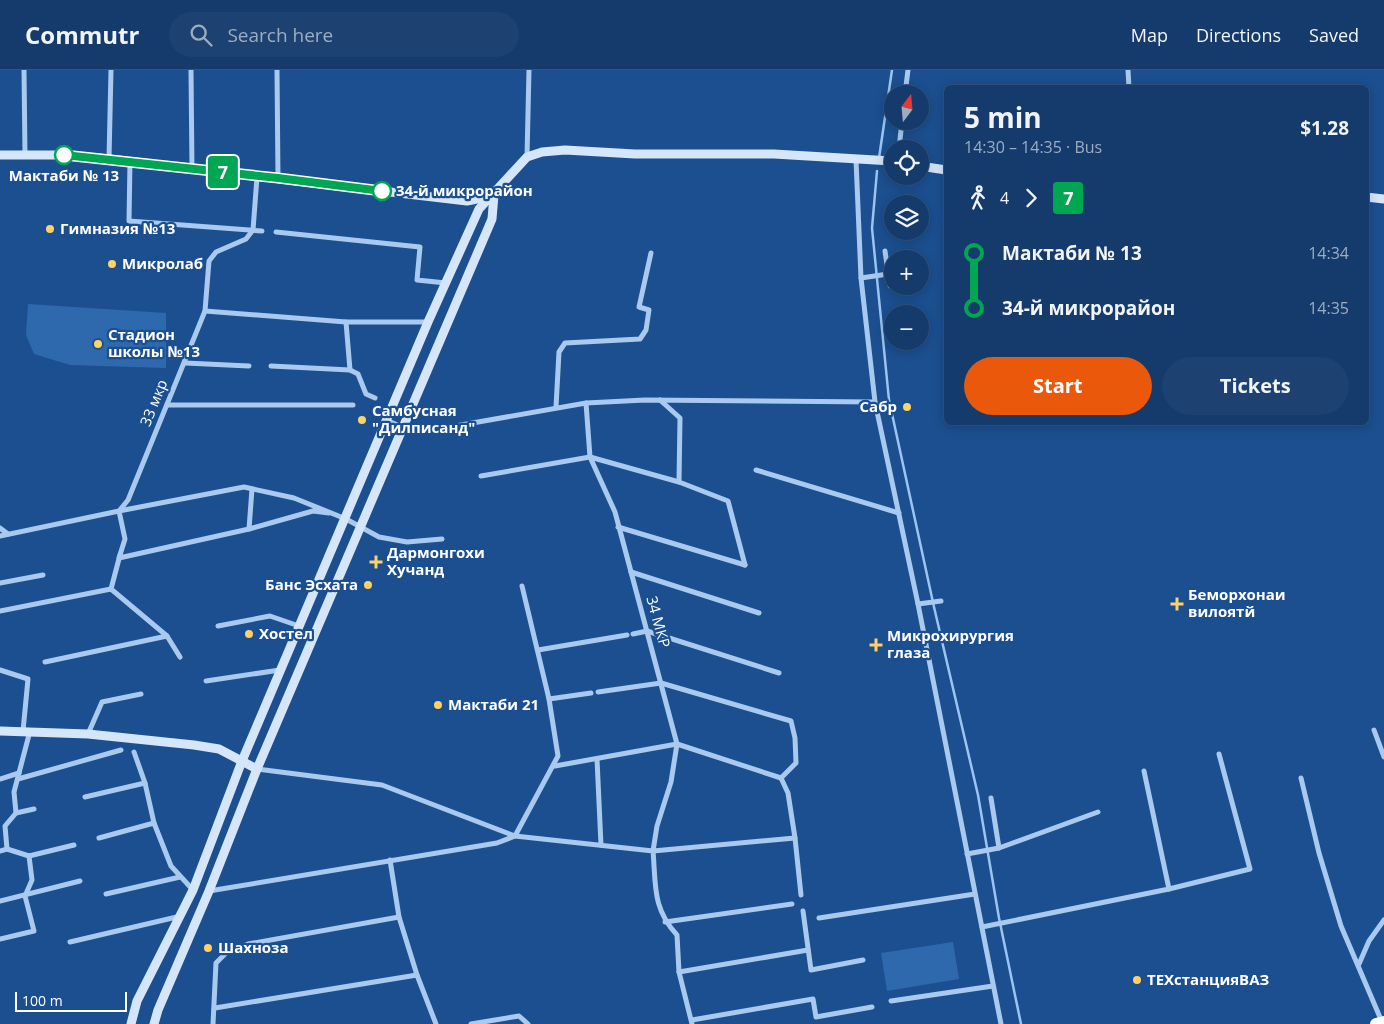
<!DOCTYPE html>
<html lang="en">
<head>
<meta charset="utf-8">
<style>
	:root { --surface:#143b6b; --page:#1d4271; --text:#f1f3f6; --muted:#9dadc1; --line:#33557e; --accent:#ea580c }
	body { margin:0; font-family:"Open Sans",sans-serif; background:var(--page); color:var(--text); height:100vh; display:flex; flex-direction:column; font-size:19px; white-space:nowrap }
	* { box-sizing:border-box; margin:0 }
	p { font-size:16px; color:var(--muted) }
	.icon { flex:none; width:28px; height:28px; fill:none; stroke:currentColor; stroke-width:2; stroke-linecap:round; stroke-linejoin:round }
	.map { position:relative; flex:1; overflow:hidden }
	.panel { position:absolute; left:944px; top:15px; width:425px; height:340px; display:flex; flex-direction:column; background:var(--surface); border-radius:8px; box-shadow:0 2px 12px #0003,0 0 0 1px var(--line) }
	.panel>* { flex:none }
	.badge { padding:0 10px; border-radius:4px; font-size:18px; line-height:32px }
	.needle { width:32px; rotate:16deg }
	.tools { position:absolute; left:884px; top:15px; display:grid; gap:10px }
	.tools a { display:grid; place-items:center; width:45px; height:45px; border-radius:50%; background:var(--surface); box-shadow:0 2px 12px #0003,0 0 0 1px var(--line); font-size:25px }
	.scale { position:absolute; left:15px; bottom:12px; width:112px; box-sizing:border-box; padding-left:5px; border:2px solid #fff; border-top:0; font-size:14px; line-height:18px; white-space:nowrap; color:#fff; -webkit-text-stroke:4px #1b4f8f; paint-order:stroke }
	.map>.badge { position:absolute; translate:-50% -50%; box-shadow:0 0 0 2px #fff }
	.legs { display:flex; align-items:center; gap:8px; height:55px; padding:0 20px; font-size:16px }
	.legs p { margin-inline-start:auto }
	.headline { display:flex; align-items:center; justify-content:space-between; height:85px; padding:0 20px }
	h1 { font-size:28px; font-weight:700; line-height:38px }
	.cta { display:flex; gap:10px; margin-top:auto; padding:10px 20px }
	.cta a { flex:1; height:58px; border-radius:30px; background:var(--accent); color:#fff; font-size:20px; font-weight:700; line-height:58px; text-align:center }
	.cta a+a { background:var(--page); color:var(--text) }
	ul { padding:0 20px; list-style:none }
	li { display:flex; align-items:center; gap:18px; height:55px; font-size:19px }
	li i { display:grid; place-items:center; width:8px; height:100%; margin:0 6px; background:currentColor }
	li i::after { content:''; width:12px; height:12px; margin:-6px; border:4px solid; border-radius:50%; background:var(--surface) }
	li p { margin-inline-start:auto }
	li:first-child i { background:linear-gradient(#0000 50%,currentColor 0) }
	li:last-child i { background:linear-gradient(currentColor 50%,#0000 0) }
	header { display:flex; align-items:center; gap:30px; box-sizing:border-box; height:70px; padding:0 25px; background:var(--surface); border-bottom:1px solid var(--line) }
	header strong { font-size:24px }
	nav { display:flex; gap:28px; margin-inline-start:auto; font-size:18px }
	.search { width:350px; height:45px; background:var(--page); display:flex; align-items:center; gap:12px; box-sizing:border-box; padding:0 18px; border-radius:28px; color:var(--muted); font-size:19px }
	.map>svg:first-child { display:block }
	.green { fill:#2e69ad }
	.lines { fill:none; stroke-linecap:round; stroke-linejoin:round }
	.stream { stroke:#9cc4f0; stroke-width:2.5 }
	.street { stroke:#a9c9ee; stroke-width:5 }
	.secondary { stroke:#d6e6fa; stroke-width:9 }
	.highway { stroke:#fff; stroke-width:12 }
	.line-1-casing { stroke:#fff; stroke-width:11 }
	.line-1 { stroke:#00a651; stroke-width:8 }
	.stop-1-dot { fill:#fff; stroke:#00a651; stroke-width:2.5 }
	.poi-dot { fill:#ffd166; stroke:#1b4f8f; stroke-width:2 }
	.labels { text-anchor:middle; stroke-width:4.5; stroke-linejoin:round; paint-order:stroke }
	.stop-label { font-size:15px; font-weight:bold; fill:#fff; stroke:#1b4f8f }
	.poi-label { font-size:15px; font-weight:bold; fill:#fff; stroke:#1b4f8f; text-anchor:start }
	.street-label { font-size:15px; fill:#fff; stroke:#1b4f8f }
</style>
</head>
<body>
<header>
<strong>Commutr</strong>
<div class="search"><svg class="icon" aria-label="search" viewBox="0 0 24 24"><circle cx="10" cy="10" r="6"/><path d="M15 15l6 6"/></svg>Search here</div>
<nav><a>Map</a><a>Directions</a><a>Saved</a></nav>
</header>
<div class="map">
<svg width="1384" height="954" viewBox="0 0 1384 954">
	<rect width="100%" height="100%" fill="#1b4f8f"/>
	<!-- green -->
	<g class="green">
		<path d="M28 234 166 243V298L70 295 34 284 26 265Z"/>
		<path d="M953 872 959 909 887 921 881 883Z"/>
	</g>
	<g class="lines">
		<!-- stream -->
		<g class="stream">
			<path d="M879 88 892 0"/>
			<path d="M877 101 872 158 889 330 934 537 978 725 999 848 1021 954"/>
		</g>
		<!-- street -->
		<g class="street">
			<path d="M24 0 25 85"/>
			<path d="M191 0 192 99"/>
			<path d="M277 0 278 108"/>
			<path d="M1128 0 1129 18"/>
			<path d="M905 24 908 0"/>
			<path d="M899 79 902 51"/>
			<path d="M527 87 529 0"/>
			<path d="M109 89 111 0"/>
			<path d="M856 90 861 208 875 332 918 534 1001 954"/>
			<path d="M130 91 129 151 262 161"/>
			<path d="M276 162 420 177 417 210 446 213"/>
			<path d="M885 181 890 216"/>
			<path d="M861 208 888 204"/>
			<path d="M205 241 346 252H428"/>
			<path d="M346 252 350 300"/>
			<path d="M185 293 249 296"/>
			<path d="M271 296 350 300 358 304 366 324 375 328"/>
			<path d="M660 330 680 348 679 412 728 431 745 495"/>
			<path d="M586 333 590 387 615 442 677 674 671 712 657 756 653 781 795 768 801 825"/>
			<path d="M167 335H353"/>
			<path d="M556 337 559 282 565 273 640 269 646 260 649 240 639 237 651 183"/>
			<path d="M386 350 402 357 427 361 586 333 645 330 875 332"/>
			<path d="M756 400 899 443"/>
			<path d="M481 406 590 387 679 412"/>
			<path d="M329 443 313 441 249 459 119 488 125 469 119 441 244 417 294 428 346 449 379 467 407 472 442 469"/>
			<path d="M618 457 745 495"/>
			<path d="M0 458 8 464"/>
			<path d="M249 459 252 419"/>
			<path d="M0 466 119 441 128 430 205 241 209 191 216 182 246 169 253 160 257 107"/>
			<path d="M631 502 759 543"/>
			<path d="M0 513 43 505"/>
			<path d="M111 519 167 566 180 587"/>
			<path d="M111 519 120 485"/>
			<path d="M918 534 941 531"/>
			<path d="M0 541 111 519"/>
			<path d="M218 556 270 546 299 556"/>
			<path d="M633 564 647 561 779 603"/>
			<path d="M538 580 627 565"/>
			<path d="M45 592 167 566"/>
			<path d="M0 600 28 609 23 661"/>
			<path d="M206 611 280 600"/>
			<path d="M598 622 661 613 791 651 795 668 796 693 781 708 788 723 795 768"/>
			<path d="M549 629 591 623"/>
			<path d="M1374 660 1384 687"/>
			<path d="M88 664 102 632 141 624"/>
			<path d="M134 682 145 713 154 753"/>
			<path d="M597 689 601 775"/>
			<path d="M555 696 677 674 781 708"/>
			<path d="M257 699 382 715 515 766 653 781C656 815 652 838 677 865L679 902 692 954"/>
			<path d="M1301 708 1319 783 1341 856 1382 952"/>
			<path d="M0 709 19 703"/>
			<path d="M18 709 121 680"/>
			<path d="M85 727 145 713"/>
			<path d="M991 728 999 778"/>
			<path d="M16 743 34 739"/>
			<path d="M99 768 154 753 171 796 193 820"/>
			<path d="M7 779 29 786 74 775"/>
			<path d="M0 781 7 779 5 756 16 743 14 722 30 661"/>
			<path d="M967 784 999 778 1098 742"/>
			<path d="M390 790 399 847 417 905 436 954"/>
			<path d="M1169 819 1250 799 1219 684"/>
			<path d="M209 821 497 773 515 766 558 686 549 629 522 516"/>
			<path d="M106 824 180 807"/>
			<path d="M0 831 80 811"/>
			<path d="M803 841 811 900 863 890"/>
			<path d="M819 848 975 824"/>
			<path d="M665 852 792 834"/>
			<path d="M982 857 1169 819 1144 701"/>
			<path d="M0 869 34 861 25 826 32 810 29 786"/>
			<path d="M70 872 181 846"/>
			<path d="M1359 894 1369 871 1384 850"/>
			<path d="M679 902 808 880"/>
			<path d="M891 931 993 916"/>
			<path d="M215 938 417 905"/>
			<path d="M692 950 813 929 816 947 872 937"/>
			<path d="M213 954 216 893 226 883 248 874 399 847"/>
			<path d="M471 954 519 946 528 954"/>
		</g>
		<!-- secondary -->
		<g class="secondary">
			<path d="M0 85H62L109 89 467 131 492 126"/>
			<path d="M920 96 946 100"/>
			<path d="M1366 127 1384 129"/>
			<path d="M0 661 88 664 194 675 219 679 257 699"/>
			<path d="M131 954 137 931 193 820 242 691 428 252 479 139 527 87 542 82 565 80 635 84H774L892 91"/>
			<path d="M154 954 158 940 209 821 257 699 492 149 494 125"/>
		</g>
		<!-- highway -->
		<path class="highway" d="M1376 954 1384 952"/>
	</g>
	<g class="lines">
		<defs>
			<path id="line-1" d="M64 85 278 108 382 121"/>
		</defs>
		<!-- line-1 casing -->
		<use href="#line-1" class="line-1-casing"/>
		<!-- line-1 -->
		<use href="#line-1" class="line-1"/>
	</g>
	<!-- markers -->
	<g class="stop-1-dot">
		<circle cx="64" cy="85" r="9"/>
		<circle cx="382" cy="121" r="9"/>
	</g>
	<g class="poi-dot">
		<circle cx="50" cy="159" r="5"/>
		<circle cx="112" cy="194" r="5"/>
		<circle cx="98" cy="274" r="5"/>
		<circle cx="907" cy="337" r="5"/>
		<circle cx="362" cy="350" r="5"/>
		<path d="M373.5 484.5h5v5h5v5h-5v5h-5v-5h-5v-5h5z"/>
		<circle cx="368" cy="515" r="5"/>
		<path d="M1174.5 526.5h5v5h5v5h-5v5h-5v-5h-5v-5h5z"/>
		<circle cx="249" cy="564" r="5"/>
		<path d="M873.5 567.5h5v5h5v5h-5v5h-5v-5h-5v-5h5z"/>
		<circle cx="438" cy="635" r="5"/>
		<circle cx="208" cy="878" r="5"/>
		<circle cx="1137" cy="910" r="5"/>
	</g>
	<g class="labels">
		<!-- stop labels -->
		<g class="stop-label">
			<text x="64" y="111">Мактаби № 13</text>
			<text x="396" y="126" text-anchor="start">34-й микрорайон</text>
		</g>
		<!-- poi labels -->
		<g class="poi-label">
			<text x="60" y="164">Гимназия №13</text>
			<text x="122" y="199">Микролаб</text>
			<text x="108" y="270">Стадион<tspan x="108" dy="17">школы №13</tspan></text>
			<text x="897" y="342" text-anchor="end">Сабр</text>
			<text x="372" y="346">Самбусная<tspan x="372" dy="17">"Дилписанд"</tspan></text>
			<text x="387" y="488">Дармонгохи<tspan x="387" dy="17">Хучанд</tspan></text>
			<text x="358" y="520" text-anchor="end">Банс Эсхата</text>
			<text x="1188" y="530">Беморхонаи<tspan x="1188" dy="17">вилоятй</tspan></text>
			<text x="259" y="569">Хостел</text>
			<text x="887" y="571">Микрохирургия<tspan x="887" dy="17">глаза</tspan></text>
			<text x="448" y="640">Мактаби 21</text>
			<text x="218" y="883">Шахноза</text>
			<text x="1147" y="915">ТЕХстанцияВАЗ</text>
		</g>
		<!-- street labels -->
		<g class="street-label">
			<text transform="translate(154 333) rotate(-68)" y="5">33 мкр</text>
			<text transform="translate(658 552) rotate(75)" y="5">34 МКР</text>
		</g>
	</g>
</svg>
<div class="tools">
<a><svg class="needle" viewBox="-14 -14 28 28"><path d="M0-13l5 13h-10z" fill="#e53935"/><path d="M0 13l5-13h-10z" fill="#9dadc1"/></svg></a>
<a><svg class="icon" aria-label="locate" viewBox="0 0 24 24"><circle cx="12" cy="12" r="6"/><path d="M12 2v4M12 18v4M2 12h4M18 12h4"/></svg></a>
<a><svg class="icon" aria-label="layers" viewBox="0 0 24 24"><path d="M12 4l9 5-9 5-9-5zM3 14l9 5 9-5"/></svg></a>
<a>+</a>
<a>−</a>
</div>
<div class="scale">100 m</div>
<b class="badge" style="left:223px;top:102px;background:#00a651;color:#fff">7</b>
<section class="panel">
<div class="headline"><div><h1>5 min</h1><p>14:30 – 14:35 · Bus</p></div><b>$1.28</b></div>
<div class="legs"><svg class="icon" aria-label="walk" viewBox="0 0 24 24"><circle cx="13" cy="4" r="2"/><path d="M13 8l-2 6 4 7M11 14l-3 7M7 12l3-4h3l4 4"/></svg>4<svg class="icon" aria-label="forward" viewBox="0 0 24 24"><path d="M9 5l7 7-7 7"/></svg><b class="badge" style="background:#00a651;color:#fff">7</b></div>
<ul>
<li><i style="color:#00a651"></i><b>Мактаби № 13</b><p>14:34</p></li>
<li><i style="color:#00a651"></i><b>34-й микрорайон</b><p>14:35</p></li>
</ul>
<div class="cta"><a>Start</a><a>Tickets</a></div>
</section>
</div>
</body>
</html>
